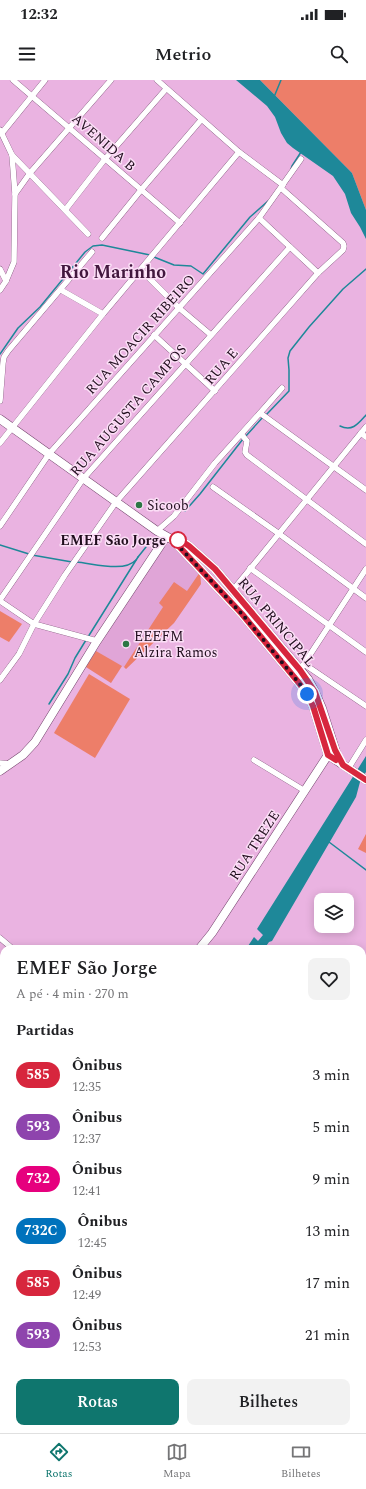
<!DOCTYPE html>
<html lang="pt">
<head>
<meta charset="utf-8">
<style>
	:root { --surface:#fff; --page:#f2f2f2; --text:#202124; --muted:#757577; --line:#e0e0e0; --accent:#0f766e }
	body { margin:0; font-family:Spectral,serif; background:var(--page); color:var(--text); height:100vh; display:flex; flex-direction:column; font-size:15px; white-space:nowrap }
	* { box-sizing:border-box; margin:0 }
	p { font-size:13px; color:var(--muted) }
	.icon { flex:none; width:22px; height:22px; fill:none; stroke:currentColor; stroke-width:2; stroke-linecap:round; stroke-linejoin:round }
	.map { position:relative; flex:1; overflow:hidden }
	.sheet { position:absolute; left:0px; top:865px; width:366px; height:488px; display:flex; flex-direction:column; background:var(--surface); border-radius:12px 12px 0 0; box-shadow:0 2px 10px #0003 }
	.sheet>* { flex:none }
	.badge { padding:0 8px; border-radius:13px; font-size:14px; line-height:26px }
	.fabs { position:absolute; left:314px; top:813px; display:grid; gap:8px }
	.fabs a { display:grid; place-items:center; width:40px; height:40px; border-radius:8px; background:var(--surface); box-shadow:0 2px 10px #0003; font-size:20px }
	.you { position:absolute; width:20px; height:20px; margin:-10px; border:3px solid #fff; border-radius:50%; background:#1a73e8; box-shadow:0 0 0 6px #1a73e833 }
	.map>.badge { position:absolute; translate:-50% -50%; box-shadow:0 0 0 2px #fff }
	h2 { padding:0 16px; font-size:15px; line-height:36px }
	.round { display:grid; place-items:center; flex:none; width:42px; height:42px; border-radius:8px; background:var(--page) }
	.headline { display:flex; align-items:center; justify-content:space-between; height:68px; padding:0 16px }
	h1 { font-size:19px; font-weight:600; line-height:30px }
	.action { display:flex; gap:8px; margin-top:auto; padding:8px 16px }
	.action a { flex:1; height:46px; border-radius:8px; background:var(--accent); color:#fff; font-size:16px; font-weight:600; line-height:46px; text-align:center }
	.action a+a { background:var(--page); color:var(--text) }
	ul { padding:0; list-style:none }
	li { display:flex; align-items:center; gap:12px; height:52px; padding:0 16px }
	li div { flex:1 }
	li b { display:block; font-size:15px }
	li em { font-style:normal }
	li .badge { min-width:44px; font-weight:700; text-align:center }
	.status { display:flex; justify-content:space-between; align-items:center; height:28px; padding:0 20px; background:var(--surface); direction:ltr }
	.status svg { height:11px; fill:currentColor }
	header { display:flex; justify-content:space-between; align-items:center; height:52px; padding:0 16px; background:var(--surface); font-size:18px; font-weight:600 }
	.tab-bar { display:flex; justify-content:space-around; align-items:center; height:56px; border-top:1px solid var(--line); background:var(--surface); font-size:11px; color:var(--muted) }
	.tab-bar a { display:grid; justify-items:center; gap:2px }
	.tab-bar .selected { color:var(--accent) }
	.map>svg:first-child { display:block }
	.built { fill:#e0a5d7 }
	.green { fill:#ed7e69 }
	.water { fill:#1e8899 }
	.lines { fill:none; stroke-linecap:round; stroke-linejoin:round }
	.stream { stroke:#1e8899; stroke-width:1.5 }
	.street-casing { stroke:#73436c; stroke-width:6 }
	.secondary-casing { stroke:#73436c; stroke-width:9 }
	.street { stroke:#fff; stroke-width:5.5 }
	.secondary { stroke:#fff; stroke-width:8 }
	.line-casing { stroke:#fff; stroke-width:9 }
	.line { stroke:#d7263d; stroke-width:6 }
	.walk { stroke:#200d1d; stroke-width:4; stroke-dasharray:0 7.2 }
	.poi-dot { fill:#2c7745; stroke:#fbdef6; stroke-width:1.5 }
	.stop-dot { fill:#fff; stroke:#d7263d; stroke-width:2 }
	.labels { text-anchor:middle; stroke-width:3; stroke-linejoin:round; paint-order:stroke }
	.street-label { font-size:14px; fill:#200d1d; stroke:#fbdef6 }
	.poi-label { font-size:14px; fill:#200d1d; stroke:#fbdef6; text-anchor:start }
	.stop-label { font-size:14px; font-weight:bold; fill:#200d1d; stroke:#fbdef6; text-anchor:end }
	.district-label { font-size:18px; font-weight:bold; fill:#42173e; stroke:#fbdef6 }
</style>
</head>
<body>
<div class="status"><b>12:32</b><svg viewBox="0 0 49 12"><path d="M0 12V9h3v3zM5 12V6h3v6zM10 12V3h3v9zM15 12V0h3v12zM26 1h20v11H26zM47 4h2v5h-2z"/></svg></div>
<header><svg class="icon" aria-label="menu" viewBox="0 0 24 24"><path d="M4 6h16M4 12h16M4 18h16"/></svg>Metrio<svg class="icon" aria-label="search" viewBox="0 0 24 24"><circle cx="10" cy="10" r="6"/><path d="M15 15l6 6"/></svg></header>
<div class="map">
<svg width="366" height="1353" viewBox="0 0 366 1353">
	<rect width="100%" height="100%" fill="#eab3e1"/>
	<!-- built -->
	<path class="built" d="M168 464 170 465 200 492 201 504 174 543 126 589 122 586 111 603 86 587 152 484 165 465Z"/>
	<!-- green -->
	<g class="green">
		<path d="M260 0H366V130L352 93Z"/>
		<path d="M200 492 201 504 174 543 126 589 124 587 163 527 159 523 174 502 187 511Z"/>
		<path d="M0 531 22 544 9 562 0 557Z"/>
		<path d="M96 571 122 586 111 603 86 587Z"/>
		<path d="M89 594 130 619 95 678 54 653Z"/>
		<path d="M366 754V773L358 769Z"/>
		<path d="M4 955V1037L0 1040V957Z"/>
		<path d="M4 1231V1276L0 1275V1234Z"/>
		<path d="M0 1289 4 1290V1349H191L196 1350 198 1349H253L254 1353H0Z"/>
	</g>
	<!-- water -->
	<g class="water">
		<path d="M236 0H260L352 93 366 130V159L360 147 351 133 345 114 333 96 293 68 287 63 281 53 275 37 267 26Z"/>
		<path d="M366 676V692L360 702 356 717 272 861 269 862 264 869H246L254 857 258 861 263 855 257 849Z"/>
	</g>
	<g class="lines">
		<!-- stream -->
		<g class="stream">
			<path d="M274 17 281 0"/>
			<path d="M291 89 292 86 301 72"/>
			<path d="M154 177 174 185 191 186 203 194 250 137 268 121"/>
			<path d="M0 274 18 248 40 227 85 172 93 166 102 165 150 175"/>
			<path d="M266 335 289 311V290L288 278 290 271 309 247 343 209 366 189"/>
			<path d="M340 346C352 352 358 344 366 335"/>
			<path d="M245 357 263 337"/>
			<path d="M185 431 200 414 243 359"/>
			<path d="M0 465 29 474"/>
			<path d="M32 475 72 482"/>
			<path d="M138 477 146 467"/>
			<path d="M76 482C92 483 124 493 136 480"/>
			<path d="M88 557 138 477"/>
			<path d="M49 624 68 594 75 578 86 560"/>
			<path d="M329 762 366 790"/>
			<path d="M0 1035 4 1033"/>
			<path d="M0 1315 4 1316"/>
			<path d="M119 1349 134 1353"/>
			<path d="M258 1349 259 1353"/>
		</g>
		<defs>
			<g id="street">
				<path d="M13 0 180 143"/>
				<path d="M157 0 239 72 283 105"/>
				<path d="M0 50 12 75 15 114 14 182 6 201 0 210"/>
				<path d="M2 53 45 0"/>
				<path d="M12 75 88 154"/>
				<path d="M15 114 30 93 111 0"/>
				<path d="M66 129 105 79 166 9"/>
				<path d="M259 138 318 193"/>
				<path d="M102 158 141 110 201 40"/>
				<path d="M0 189 6 201"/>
				<path d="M141 190 179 228 211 255"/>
				<path d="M61 210 103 234"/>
				<path d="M154 255 215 311"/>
				<path d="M0 321 3 283 4 277 8 271 92 172"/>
				<path d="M260 333 282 308"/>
				<path d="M361 353 366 357"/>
				<path d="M241 354 247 361 245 372 247 375 366 464"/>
				<path d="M0 363 103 234 239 72"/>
				<path d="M213 407 278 453 366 518"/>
				<path d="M0 446 49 374 259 138 301 79"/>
				<path d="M157 451 174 436 215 383 260 333 366 410"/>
				<path d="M250 488 366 572"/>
				<path d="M233 510 366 347"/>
				<path d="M0 520 83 399 290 167"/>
				<path d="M0 521 34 544 97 561"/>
				<path d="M304 584 366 626"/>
				<path d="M300 590 366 489"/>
				<path d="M0 600 19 574 34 544 65 495 116 422 318 193 343 170 344 166 343 163 281 108"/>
				<path d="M254 680 305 711"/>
				<path d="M0 683 10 684"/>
				<path d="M348 689 366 660"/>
				<path d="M0 858 13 869"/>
				<path d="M0 913 4 916"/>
				<path d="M362 924 366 922"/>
				<path d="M0 955 4 953"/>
				<path d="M362 955 366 957"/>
				<path d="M362 1043 366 1039"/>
				<path d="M362 1093 366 1100"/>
				<path d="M0 1169 4 1167"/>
				<path d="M362 1239 366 1237"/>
				<path d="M362 1318 366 1311"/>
				<path d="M300 1349 302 1353"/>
				<path d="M350 1349 365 1353"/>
			</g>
			<g id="secondary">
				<path d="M0 339 157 451 173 460 242 534 299 603 307 614 313 626 328 675 366 700"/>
				<path d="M173 460H180L189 466 215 489 308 599 315 612 322 628 337 675 341 683"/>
				<path d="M0 691 23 675 35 662 97 561 166 457"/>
				<path d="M199 869 212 853 328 675 332 673"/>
				<path d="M0 1232 4 1229"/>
			</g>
		</defs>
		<!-- street casing -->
		<use href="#street" class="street-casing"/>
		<!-- secondary casing -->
		<use href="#secondary" class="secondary-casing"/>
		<!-- street -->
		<use href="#street" class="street"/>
		<!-- secondary -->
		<use href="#secondary" class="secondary"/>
	</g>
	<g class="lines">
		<defs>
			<path id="line" d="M336 680 328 675 313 626 307 614 299 603 242 534 173 460H180L189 466 215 489 300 590 315 612 335 670 343 685 366 700"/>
		</defs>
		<!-- line casing -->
		<use href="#line" class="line-casing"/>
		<!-- line -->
		<use href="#line" class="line"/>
		<!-- walk -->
		<path class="walk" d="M178 460H180H173L242 534 299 603 307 614"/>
	</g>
	<!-- markers -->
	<g class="poi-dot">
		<circle cx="139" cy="425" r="4"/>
		<circle cx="126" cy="564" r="4"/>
	</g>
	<circle class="stop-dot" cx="178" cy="460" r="8"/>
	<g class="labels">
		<!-- street labels -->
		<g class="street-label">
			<text transform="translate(104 62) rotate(41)" y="5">AVENIDA B</text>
			<text transform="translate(140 254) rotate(-48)" y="5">RUA MOACIR RIBEIRO</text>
			<text transform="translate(221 286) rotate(-49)" y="5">RUA E</text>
			<text transform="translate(128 330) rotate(-49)" y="5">RUA AUGUSTA CAMPOS</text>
			<text transform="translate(277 542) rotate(50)" y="5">RUA PRINCIPAL</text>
			<text transform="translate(254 765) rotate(-57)" y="5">RUA TREZE</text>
		</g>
		<!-- poi labels -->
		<g class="poi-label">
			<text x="147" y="430">Sicoob</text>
			<text x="134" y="561">EEEFM<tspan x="134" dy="16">Alzira Ramos</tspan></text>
		</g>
		<!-- stop labels -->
		<g class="stop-label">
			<text x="166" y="465">EMEF São Jorge</text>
		</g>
		<!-- district labels -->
		<g class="district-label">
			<text x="113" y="198">Rio Marinho</text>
		</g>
	</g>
</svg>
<div class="fabs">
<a><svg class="icon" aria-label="layers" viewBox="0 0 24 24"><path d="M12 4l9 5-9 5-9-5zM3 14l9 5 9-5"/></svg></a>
</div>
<div class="you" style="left:307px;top:614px"></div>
<section class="sheet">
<div class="headline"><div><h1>EMEF São Jorge</h1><p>A pé · 4 min · 270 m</p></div><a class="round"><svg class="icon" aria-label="heart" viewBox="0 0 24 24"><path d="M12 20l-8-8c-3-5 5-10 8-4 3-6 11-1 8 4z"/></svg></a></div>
<h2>Partidas</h2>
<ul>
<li><span class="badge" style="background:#d7263d;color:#fff">585</span><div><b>Ônibus</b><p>12:35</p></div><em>3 min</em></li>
<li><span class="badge" style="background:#8e44ad;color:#fff">593</span><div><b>Ônibus</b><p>12:37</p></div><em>5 min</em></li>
<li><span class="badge" style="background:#e6007e;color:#fff">732</span><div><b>Ônibus</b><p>12:41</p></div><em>9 min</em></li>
<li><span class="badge" style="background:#0072bc;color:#fff">732C</span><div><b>Ônibus</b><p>12:45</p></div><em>13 min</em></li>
<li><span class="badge" style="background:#d7263d;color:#fff">585</span><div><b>Ônibus</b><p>12:49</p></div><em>17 min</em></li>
<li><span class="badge" style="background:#8e44ad;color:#fff">593</span><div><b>Ônibus</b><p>12:53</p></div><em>21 min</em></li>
</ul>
<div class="action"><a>Rotas</a><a>Bilhetes</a></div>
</section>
</div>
<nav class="tab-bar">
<a class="selected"><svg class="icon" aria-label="directions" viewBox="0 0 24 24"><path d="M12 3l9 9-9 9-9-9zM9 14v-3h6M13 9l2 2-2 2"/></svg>Rotas</a>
<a><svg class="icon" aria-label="map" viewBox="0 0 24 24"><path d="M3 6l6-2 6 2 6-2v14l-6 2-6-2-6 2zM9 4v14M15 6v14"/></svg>Mapa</a>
<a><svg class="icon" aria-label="tickets" viewBox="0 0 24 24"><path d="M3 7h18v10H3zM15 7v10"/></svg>Bilhetes</a>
</nav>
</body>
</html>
